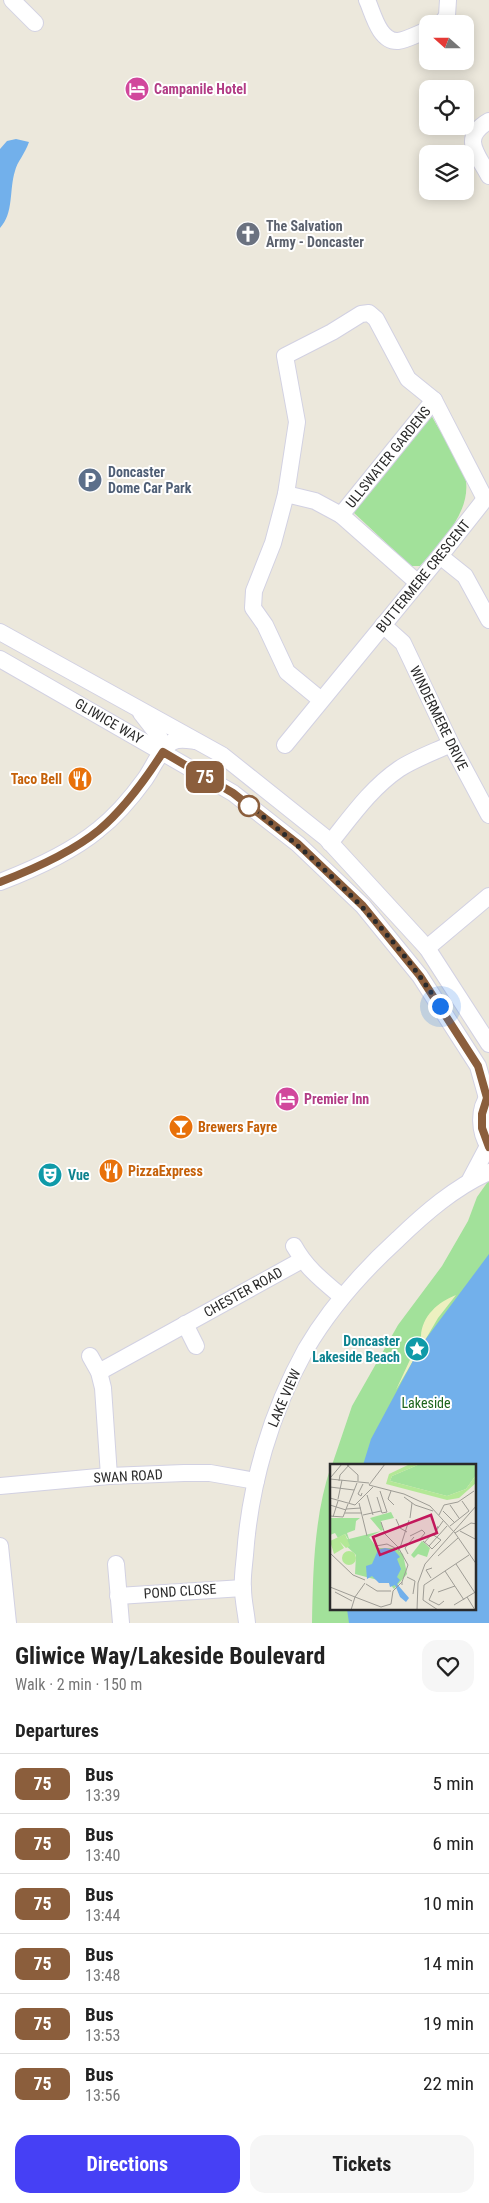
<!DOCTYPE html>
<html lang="en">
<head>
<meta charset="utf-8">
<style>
	:root { --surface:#fff; --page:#f6f6f6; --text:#222; --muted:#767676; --line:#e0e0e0; --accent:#4640f5 }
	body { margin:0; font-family:"Roboto Condensed",sans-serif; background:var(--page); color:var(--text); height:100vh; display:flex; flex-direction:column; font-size:19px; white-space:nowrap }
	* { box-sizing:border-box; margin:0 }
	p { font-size:16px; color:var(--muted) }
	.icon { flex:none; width:28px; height:28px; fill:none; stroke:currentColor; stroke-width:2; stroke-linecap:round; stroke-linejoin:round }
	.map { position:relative; height:1623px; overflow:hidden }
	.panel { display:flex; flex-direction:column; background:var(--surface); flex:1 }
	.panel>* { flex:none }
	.badge { padding:0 10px; border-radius:8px; font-size:18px; line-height:32px }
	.needle { width:32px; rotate:291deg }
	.buttons { position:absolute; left:419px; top:15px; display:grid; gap:10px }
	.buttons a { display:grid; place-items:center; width:55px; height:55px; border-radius:10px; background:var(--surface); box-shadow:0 2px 12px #0003; font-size:25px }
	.you { position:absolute; width:25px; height:25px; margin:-12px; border:4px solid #fff; border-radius:50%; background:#1a73e8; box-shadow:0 0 0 8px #1a73e833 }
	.map>.badge { position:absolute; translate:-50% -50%; box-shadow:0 0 0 2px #fff }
	h2 { padding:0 15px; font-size:19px; line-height:45px }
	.round { display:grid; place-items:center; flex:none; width:52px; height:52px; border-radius:15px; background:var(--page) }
	.summary { display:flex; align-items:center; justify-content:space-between; height:85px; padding:0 15px }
	h1 { font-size:24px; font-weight:700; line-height:38px }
	.action { display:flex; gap:10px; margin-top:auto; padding:10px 15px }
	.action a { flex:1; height:58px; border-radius:15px; background:var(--accent); color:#fff; font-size:20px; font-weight:700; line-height:58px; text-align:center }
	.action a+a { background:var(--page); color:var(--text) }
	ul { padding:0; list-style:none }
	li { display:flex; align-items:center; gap:15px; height:60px; padding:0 15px; border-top:1px solid var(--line) }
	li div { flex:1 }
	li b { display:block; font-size:19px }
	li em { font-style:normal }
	li .badge { min-width:55px; font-weight:700; text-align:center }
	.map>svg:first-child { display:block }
	.green { fill:#a2e19a }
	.sand { fill:#edf0c0 }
	.water { fill:#72b0eb }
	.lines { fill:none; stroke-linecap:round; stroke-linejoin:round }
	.minor-casing { stroke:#d2d1e2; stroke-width:18 }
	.minor { stroke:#fff; stroke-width:16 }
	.line-casing { stroke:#fff; stroke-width:11 }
	.line { stroke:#8b5e3c; stroke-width:8 }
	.walk { stroke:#2a2a2a; stroke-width:5; stroke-dasharray:0 9 }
	.stop-dot { fill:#fff; stroke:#8b5e3c; stroke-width:2.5 }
	.labels { text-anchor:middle; stroke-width:4; stroke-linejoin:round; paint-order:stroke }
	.hotel-label { font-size:14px; font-weight:bold; fill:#b23c85; stroke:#fff; text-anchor:start }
	.worship-label { font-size:14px; font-weight:bold; fill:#5b616d; stroke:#fff; text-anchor:start }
	.street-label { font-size:14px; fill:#2a2a2a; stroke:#fff }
	.service-label { font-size:14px; font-weight:bold; fill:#4e5e75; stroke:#fff; text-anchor:start }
	.food-label { font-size:14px; font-weight:bold; fill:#c56008; stroke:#fff; text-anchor:start }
	.culture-label { font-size:14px; font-weight:bold; fill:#0d838f; stroke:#fff; text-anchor:start }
	.park-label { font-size:14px; fill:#1c651d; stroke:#fff }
	.inset-road { fill:none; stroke:#9e9c95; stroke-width:1 }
	.view { fill:#c2185b; fill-opacity:0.15; stroke:#c2185b; stroke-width:2.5 }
	.inset-edge { fill:none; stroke:#2a2a2a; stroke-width:2.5 }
</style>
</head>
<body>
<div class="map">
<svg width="489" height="1623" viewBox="0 0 489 1623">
	<rect width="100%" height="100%" fill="#ece8dc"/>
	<!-- green -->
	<g class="green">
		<path d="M430 413C437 426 464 470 466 481 470 514 440 543 420 566H411L353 512Z"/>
		<path d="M489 1180V1623H312C313 1570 314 1517 331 1466L332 1609H475V1466L332 1465 352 1406 398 1325 442 1266 468 1221 477 1197Z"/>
	</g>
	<!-- sand -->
	<path class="sand" d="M456 1295 438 1318 396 1390 421 1336C422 1316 438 1302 456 1295Z"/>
	<!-- water -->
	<g class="water">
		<path d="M16 139 29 142C25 154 17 162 15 171 9 190 14 213 0 228V149L7 141Z"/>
		<path d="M489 1254V1623H349L347 1609H475V1466L363 1465 371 1439 422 1344Z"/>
	</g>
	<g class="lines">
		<defs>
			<g id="minor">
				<path d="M12 0 35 23"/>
				<path d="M367 0C373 13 379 42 398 41 407 40 419 33 428 30"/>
				<path d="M441 24 447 16 448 0"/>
				<path d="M489 121C460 138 477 153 489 176"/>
				<path d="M286 494 315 501 341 515 418 583"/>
				<path d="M341 515 434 400"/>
				<path d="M440 556 465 576 489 620"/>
				<path d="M383 625 403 643 451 744 489 815"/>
				<path d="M0 632 222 755 326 838 427 948 489 1044"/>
				<path d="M0 659 233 793 298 844 363 906 420 976 478 1066 487 1098"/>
				<path d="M321 700 287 672 265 625 253 608 254 591 273 543 286 494 297 422 285 356 332 332 361 314 369 313 376 319 408 379 434 400 485 499"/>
				<path d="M141 713 159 736 163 752"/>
				<path d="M285 745 440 556 485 499 489 497"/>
				<path d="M330 843C351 817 371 788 399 769 414 759 434 752 451 744"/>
				<path d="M0 882C34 869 70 853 98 830 116 816 132 797 145 779 153 768 160 749 172 742 179 738 188 740 195 741"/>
				<path d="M427 948 489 896"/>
				<path d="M489 1095C478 1109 479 1132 489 1147"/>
				<path d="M470 1180 488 1146"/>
				<path d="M294 1246C306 1268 323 1281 342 1297"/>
				<path d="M185 1324 196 1346"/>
				<path d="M90 1356 99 1372 103 1388 109 1476"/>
				<path d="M99 1372 302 1260"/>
				<path d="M0 1486 109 1476 184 1473H210L256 1481"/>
				<path d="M0 1546 8 1623"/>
				<path d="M116 1564 121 1623"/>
				<path d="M118 1596 243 1588"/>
				<path d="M247 1623C246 1612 243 1600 243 1589 242 1578 244 1566 245 1555 250 1484 271 1412 306 1349 330 1308 363 1271 398 1239 425 1213 455 1187 489 1172"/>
			</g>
		</defs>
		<!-- minor casing -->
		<use href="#minor" class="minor-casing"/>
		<!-- minor -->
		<use href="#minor" class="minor"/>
	</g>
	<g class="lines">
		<defs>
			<path id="line" d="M0 882C34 869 71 853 99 830 125 808 145 780 163 752L233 793 298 844 363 906 381 928 420 976 478 1066 487 1098 482 1114V1128L489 1147"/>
		</defs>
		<!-- line casing -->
		<use href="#line" class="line-casing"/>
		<!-- line -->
		<use href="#line" class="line"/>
		<!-- walk -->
		<path class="walk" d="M249 806 246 803C321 862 388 925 440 1006"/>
	</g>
	<!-- icons -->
	<defs>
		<symbol id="hotel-disc" viewBox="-11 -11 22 22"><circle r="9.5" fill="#d1479c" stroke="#fff"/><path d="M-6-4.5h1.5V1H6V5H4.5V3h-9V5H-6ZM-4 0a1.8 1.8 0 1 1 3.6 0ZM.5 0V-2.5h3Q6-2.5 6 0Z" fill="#fff"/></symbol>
		<symbol id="church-disc" viewBox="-11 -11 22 22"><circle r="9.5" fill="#6b7280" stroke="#fff"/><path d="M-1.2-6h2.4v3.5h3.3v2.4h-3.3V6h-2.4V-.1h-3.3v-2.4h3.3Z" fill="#fff"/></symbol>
		<symbol id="parking-disc" viewBox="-11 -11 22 22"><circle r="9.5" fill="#5c6f8a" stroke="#fff"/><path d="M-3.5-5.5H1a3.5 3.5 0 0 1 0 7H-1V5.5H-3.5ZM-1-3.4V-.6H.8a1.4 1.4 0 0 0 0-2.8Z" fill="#fff"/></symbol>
		<symbol id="restaurant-disc" viewBox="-11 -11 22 22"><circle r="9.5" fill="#e8710a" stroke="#fff"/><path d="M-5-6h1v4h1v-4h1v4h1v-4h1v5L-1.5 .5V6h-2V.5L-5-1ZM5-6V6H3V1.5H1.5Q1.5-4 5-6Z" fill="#fff"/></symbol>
		<symbol id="bar-disc" viewBox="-11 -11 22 22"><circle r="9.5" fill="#e8710a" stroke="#fff"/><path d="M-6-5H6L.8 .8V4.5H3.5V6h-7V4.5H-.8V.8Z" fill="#fff"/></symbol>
		<symbol id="theatre-disc" viewBox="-11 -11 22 22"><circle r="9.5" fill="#0f9aa8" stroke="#fff"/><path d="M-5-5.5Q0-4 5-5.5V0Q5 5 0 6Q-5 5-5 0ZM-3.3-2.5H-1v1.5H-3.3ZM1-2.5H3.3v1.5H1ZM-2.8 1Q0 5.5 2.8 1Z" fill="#fff"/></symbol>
		<symbol id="sight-disc" viewBox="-11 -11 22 22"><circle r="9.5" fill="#0f9aa8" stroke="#fff"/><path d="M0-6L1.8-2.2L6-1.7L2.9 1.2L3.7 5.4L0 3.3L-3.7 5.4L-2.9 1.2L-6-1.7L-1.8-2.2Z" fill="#fff"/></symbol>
	</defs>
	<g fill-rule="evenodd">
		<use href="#hotel-disc" x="123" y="75" width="28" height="28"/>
		<use href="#church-disc" x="234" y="220" width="28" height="28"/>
		<use href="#parking-disc" x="76" y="466" width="28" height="28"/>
		<use href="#restaurant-disc" x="66" y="765" width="28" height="28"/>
		<use href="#hotel-disc" x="273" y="1085" width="28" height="28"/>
		<use href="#bar-disc" x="167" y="1113" width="28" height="28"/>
		<use href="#restaurant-disc" x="97" y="1157" width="28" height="28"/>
		<use href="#theatre-disc" x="36" y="1161" width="28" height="28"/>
		<use href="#sight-disc" x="403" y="1335" width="28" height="28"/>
	</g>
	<!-- markers -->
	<circle class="stop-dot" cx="249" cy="806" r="10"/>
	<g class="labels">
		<!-- hotel labels -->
		<g class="hotel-label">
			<text x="154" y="94">Campanile Hotel</text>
			<text x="304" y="1104">Premier Inn</text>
		</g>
		<!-- worship labels -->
		<g class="worship-label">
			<text x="266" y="231">The Salvation<tspan x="266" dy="16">Army - Doncaster</tspan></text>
		</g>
		<!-- street labels -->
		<g class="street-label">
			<text transform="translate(388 457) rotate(-51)" y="5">ULLSWATER GARDENS</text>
			<text transform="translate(423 576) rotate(-51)" y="5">BUTTERMERE CRESCENT</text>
			<text transform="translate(439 718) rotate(64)" y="5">WINDERMERE DRIVE</text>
			<text transform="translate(109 721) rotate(30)" y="5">GLIWICE WAY</text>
			<text transform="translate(243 1292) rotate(-29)" y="5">CHESTER ROAD</text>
			<text transform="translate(284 1398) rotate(-67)" y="5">LAKE VIEW</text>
			<text transform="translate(128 1476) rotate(-3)" y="5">SWAN ROAD</text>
			<text transform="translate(180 1591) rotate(-4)" y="5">POND CLOSE</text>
		</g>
		<!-- service labels -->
		<g class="service-label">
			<text x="108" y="477">Doncaster<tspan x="108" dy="16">Dome Car Park</tspan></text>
		</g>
		<!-- food labels -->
		<g class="food-label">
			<text x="62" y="784" text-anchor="end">Taco Bell</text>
			<text x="198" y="1132">Brewers Fayre</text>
			<text x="128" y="1176">PizzaExpress</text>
		</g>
		<!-- culture labels -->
		<g class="culture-label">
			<text x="68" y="1180">Vue</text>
			<text x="400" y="1346" text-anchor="end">Doncaster<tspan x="400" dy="16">Lakeside Beach</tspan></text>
		</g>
		<!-- park labels -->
		<g class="park-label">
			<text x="426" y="1408">Lakeside</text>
		</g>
	</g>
	<!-- overview -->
	<g transform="translate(330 1464)">
		<rect width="146" height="146" fill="#ece8dc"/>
		<path d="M90 0H146V11L136 25 117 32 60 17 62 12ZM61 48 64 54 51 57 53 66 39 73 47 84H65L73 90 77 110 64 125 59 119 25 110 26 91 12 78 18 75 15 70 8 74 5 69 0 71V54H30L26 57 25 66 17 69 19 75 51 67 40 54ZM92 77 100 84 97 93 88 90 84 94 81 91Z" fill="#a2e19a"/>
		<path d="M90 0 62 12 60 17 117 32 136 25 146 11V19L129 34 117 36 56 20 59 10 80 0ZM15 70 20 82 16 84 10 78 14 84 4 90 0 77ZM12 94a7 7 0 1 1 14 0a7 7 0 1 1-14 0Z" fill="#b3e896"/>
		<path d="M55 84 64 86 70 93 67 95 71 105 67 113 70 116 67 120 79 134 76 138 70 133 65 121 60 123 59 119H49L42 112 37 115 36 102 42 100 48 86Z" fill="#72b0eb"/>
		<path class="inset-road" d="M16 0 28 11V17M55 0 39 21 74 30 100 42 125 69 147 101M1 13 12 0M0 15 39 19M9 17 10 11 20 0M0 23 24 26M61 27 58 35 64 41M32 29 31 32 28 30 33 20M37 31 43 51M47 33 52 49 57 48 50 27M74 33 85 41 103 47M0 34 25 41 43 23M8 35 12 16M19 39 27 19M29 39 37 72M0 41 16 46M120 41 129 54M16 45 31 44M113 47 125 59M15 49H32M33 51 51 47M109 51 114 41 128 38 144 27M0 52 13 53 18 40M3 53 8 37M80 54 82 39M66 55 70 64 77 68M51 58 55 70 68 83M108 62 106 67 113 57M120 62 139 47 132 37M130 67 147 76M125 69 141 59 147 60M80 72 92 66 95 69 90 75M93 77 99 82 102 85 111 76 102 70 94 79M46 82 57 80 67 85M99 82 117 62M70 84 79 56M69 87 68 83 78 101 72 118M0 89 23 111 35 116M78 90 75 84 84 73M108 92 128 74M126 100 147 132M115 107 134 136M77 113 85 117 83 130M101 114 96 106 102 104M35 119 25 133 51 143 61 140 63 127M36 120 47 127H61M0 123 25 133 21 146M104 125 99 136 109 141 114 137M63 127 72 118V121M5 128 22 137M108 128 125 122M137 133 145 146M124 141 147 127M87 146 88 119 95 100 147 41M108 146 93 136 94 121 139 91"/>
		<path class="view" d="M101 51 107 69 50 91 43 73Z"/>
		<rect width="146" height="146" class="inset-edge"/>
	</g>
</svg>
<div class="buttons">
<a><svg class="needle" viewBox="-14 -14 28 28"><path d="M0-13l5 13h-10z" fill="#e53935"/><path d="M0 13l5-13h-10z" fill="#767676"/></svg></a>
<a><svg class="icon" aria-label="locate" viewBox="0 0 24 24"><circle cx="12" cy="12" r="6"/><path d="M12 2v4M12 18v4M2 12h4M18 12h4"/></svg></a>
<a><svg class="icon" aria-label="layers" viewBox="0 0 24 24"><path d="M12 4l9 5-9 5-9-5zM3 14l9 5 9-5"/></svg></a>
</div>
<div class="you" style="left:440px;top:1006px"></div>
<b class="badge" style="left:205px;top:777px;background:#8b5e3c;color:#fff">75</b>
</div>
<section class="panel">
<div class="summary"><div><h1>Gliwice Way/Lakeside Boulevard</h1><p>Walk · 2 min · 150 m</p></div><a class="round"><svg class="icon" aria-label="heart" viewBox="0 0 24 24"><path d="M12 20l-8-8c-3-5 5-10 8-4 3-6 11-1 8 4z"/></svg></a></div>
<h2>Departures</h2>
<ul>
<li><span class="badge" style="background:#8b5e3c;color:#fff">75</span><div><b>Bus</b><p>13:39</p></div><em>5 min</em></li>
<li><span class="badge" style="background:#8b5e3c;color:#fff">75</span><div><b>Bus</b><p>13:40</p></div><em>6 min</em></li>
<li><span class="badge" style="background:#8b5e3c;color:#fff">75</span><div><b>Bus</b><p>13:44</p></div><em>10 min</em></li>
<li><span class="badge" style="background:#8b5e3c;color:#fff">75</span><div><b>Bus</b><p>13:48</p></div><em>14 min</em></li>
<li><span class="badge" style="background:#8b5e3c;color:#fff">75</span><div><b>Bus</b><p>13:53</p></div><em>19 min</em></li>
<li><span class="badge" style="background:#8b5e3c;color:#fff">75</span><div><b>Bus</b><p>13:56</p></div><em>22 min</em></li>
</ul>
<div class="action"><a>Directions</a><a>Tickets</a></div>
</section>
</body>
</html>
